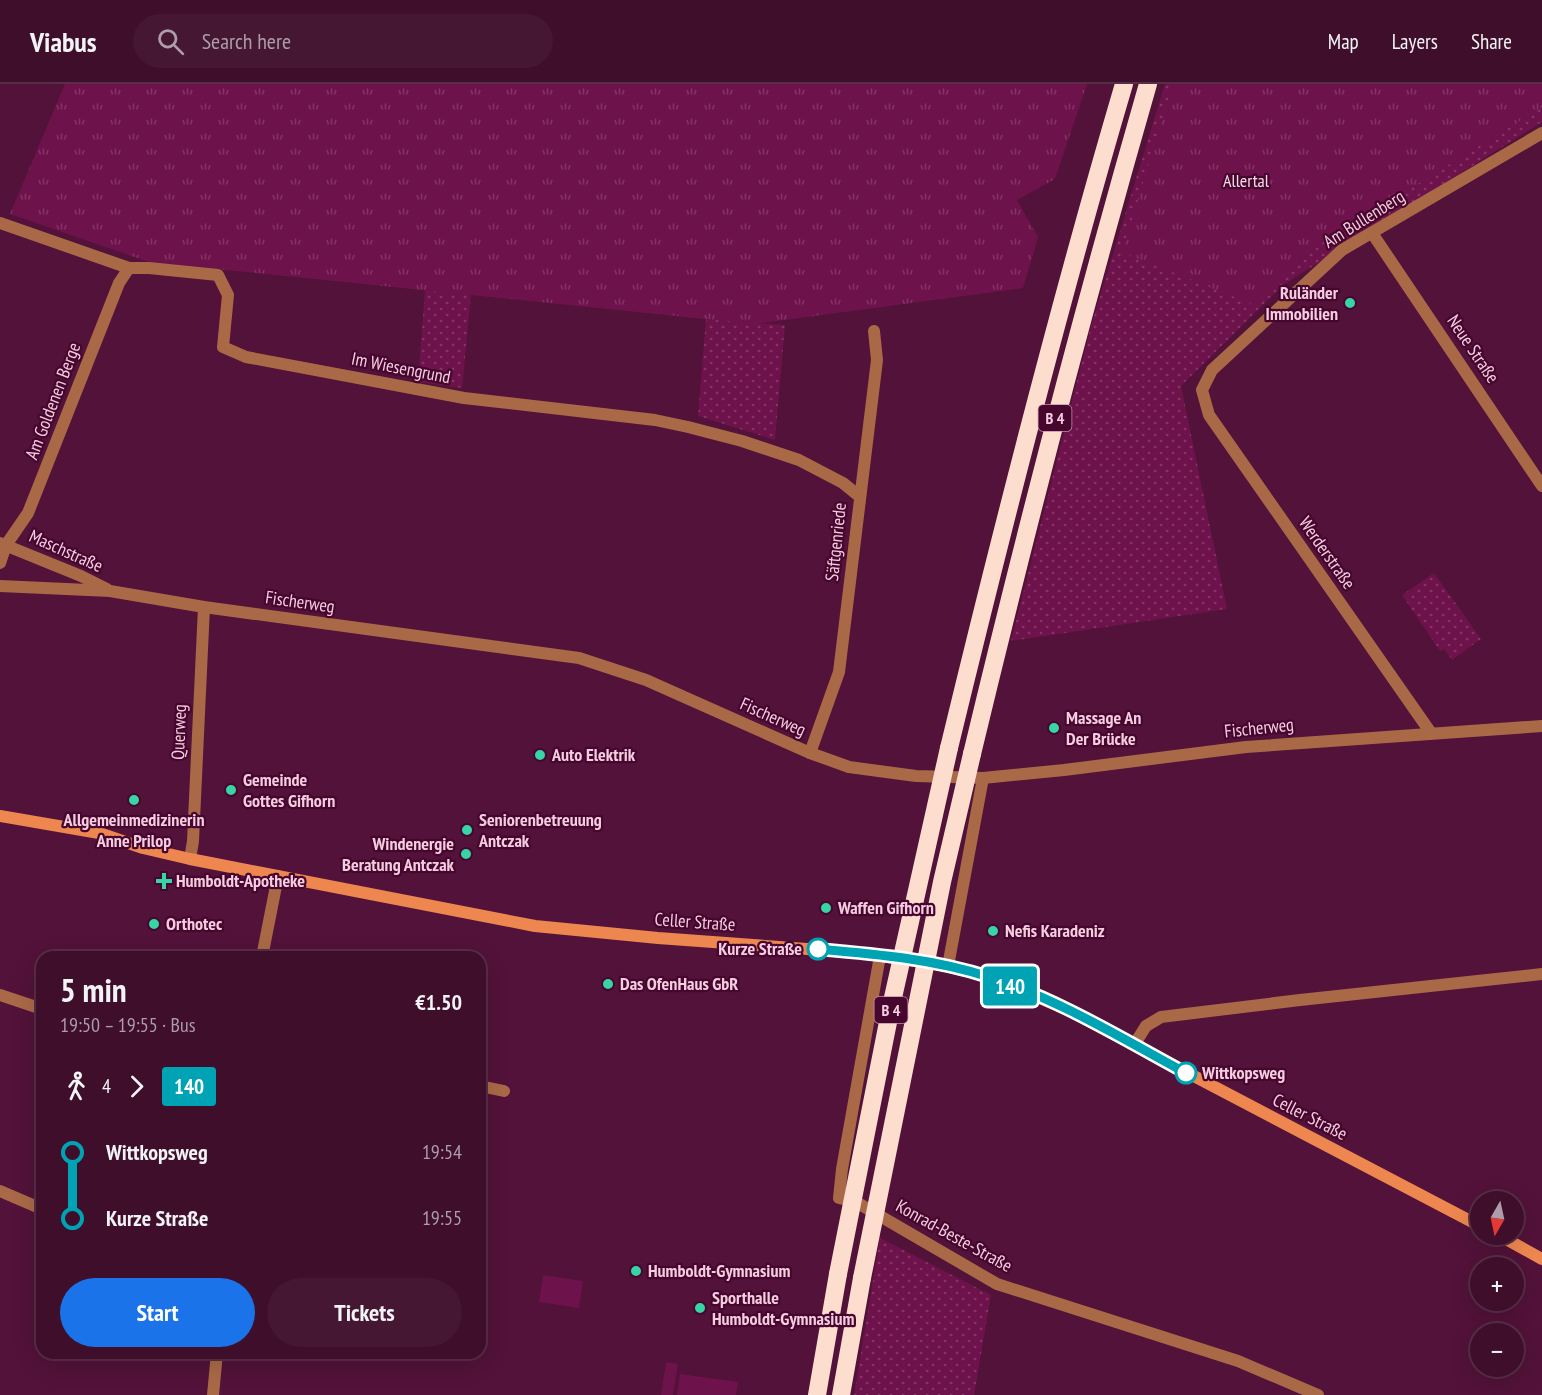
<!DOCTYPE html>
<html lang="en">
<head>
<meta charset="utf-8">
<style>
	:root { --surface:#3e0e2b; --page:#451733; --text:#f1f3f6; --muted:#ad9ca9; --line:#572e47; --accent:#1a73e8 }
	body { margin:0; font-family:"PT Sans Narrow",sans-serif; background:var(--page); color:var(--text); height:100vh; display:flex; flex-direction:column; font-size:22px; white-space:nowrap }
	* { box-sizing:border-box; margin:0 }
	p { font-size:20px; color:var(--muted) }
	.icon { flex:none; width:33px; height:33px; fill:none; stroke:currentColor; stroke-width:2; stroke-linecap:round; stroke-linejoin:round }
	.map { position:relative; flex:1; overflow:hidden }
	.details { position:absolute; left:36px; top:867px; width:450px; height:408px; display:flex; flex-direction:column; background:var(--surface); border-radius:18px; box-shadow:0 6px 24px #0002,0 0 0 2px var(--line) }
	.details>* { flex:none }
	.badge { padding:0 12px; border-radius:4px; font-size:21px; line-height:39px }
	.needle { width:39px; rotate:189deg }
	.tools { position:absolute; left:1470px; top:1107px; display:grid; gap:12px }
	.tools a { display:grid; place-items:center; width:54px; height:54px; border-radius:50%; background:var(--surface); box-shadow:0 6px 24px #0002,0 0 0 2px var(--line); font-size:30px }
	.map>.badge { position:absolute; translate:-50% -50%; box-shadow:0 0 0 3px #fff }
	.legs { display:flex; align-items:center; gap:9px; height:66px; padding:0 24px; font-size:20px }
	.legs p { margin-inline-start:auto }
	.headline { display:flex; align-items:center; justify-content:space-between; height:102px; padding:0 24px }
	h1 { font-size:33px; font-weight:800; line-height:45px }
	.button { display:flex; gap:12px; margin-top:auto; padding:12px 24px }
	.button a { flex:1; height:69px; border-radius:36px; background:var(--accent); color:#fff; font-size:24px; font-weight:800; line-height:69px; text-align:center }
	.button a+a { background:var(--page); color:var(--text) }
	ul { padding:0 24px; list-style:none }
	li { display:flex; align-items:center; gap:21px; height:66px; font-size:22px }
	li i { display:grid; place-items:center; width:9px; height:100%; margin:0 8px; background:currentColor }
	li i::after { content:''; width:15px; height:15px; margin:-8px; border:4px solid; border-radius:50%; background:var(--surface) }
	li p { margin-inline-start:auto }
	li:first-child i { background:linear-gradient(#0000 50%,currentColor 0) }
	li:last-child i { background:linear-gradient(currentColor 50%,#0000 0) }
	header { display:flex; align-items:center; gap:36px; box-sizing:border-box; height:84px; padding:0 30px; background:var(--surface); border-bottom:2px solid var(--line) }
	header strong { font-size:28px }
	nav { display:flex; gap:33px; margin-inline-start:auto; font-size:21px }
	.search { width:420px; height:54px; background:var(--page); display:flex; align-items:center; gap:15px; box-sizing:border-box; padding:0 21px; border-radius:33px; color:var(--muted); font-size:22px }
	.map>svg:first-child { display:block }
	.grass { fill:url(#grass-dots) }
	.park { fill:url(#park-tufts) }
	.pitch { fill:#6e124b }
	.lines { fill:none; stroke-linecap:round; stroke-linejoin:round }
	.street { stroke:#a96947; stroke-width:12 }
	.secondary { stroke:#ed874f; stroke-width:12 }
	.highway { stroke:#fdddcd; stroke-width:18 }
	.highway-bridge { stroke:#fdddcd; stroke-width:18 }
	.line-1-casing { stroke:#fff; stroke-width:14 }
	.line-1 { stroke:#00a3b4; stroke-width:9 }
	.poi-dot { fill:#37d4a6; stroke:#46062e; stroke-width:2 }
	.stop-1-dot { fill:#fff; stroke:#00a3b4; stroke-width:3 }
	.labels { text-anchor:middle; stroke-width:4.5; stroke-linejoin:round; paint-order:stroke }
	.shield { fill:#46062e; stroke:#c091ab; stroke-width:1.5 }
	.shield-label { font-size:16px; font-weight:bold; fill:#f5cde0 }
	.park-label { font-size:18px; fill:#f8dbe8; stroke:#46062e }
	.street-label { font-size:18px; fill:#f5cde0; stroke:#46062e }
	.poi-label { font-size:18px; font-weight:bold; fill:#f5cde0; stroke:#46062e; text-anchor:start }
	.stop-label { font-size:18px; font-weight:bold; fill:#f5cde0; stroke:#46062e; text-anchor:end }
</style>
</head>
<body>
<header>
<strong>Viabus</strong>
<div class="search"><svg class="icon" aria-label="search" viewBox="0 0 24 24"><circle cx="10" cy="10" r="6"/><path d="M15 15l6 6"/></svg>Search here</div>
<nav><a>Map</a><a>Layers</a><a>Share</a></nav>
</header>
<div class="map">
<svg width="1542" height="1311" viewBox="0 0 1542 1311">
	<defs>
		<pattern id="grass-dots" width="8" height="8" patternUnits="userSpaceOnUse" patternTransform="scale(1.5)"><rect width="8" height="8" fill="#6e124b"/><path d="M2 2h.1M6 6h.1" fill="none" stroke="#833365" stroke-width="1.8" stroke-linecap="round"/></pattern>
		<pattern id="park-tufts" width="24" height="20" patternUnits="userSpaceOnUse" patternTransform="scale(1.5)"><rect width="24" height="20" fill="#6e124b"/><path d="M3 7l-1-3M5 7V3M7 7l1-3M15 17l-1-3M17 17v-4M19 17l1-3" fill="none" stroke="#833365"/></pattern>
	</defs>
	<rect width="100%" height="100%" fill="#521239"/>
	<!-- grass -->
	<g class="grass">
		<path d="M1165 0H1542V38L1283 201 1181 302 1227 525 1011 557 1091 242Z"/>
		<path d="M425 206 471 211 462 304 418 298Z"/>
		<path d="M706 235 785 241 775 356 698 332Z"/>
		<path d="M1434 489 1481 555 1452 576 1444 565 1440 567 1402 511Z"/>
		<path d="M880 1154 991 1211 974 1311H854Z"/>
	</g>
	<!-- park -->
	<g class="park">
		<path d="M65 0H1087L1055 95 1017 116 1038 153 1023 204 754 240 149 178 10 130Z"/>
		<path d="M1173 0H1542V23L1316 163 1257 222 1122 168Z"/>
	</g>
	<!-- pitch -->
	<g class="pitch">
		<path d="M543 1191 583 1197 579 1224 539 1218Z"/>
		<path d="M666 1278 678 1280 673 1311H661Z"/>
		<path d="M680 1290 738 1298 736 1311H677Z"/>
	</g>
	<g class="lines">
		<!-- street -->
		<g class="street">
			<path d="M0 139 129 184H149L218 191 228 211 223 263 246 273 464 314 655 336 688 343 742 357 799 376 843 399 859 412"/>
			<path d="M1372 149 1542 402"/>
			<path d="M0 459 81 492 107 505"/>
			<path d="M0 479 6 461 28 429 119 199 129 184"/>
			<path d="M0 502 110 507 204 523 579 574 646 596 810 669 849 683 916 692 983 694 1064 686 1246 663 1542 642"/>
			<path d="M1431 649 1209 331 1202 306 1212 286 1342 166 1542 49"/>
			<path d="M810 669 839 588 877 276 874 247"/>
			<path d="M190 775 193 757 204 523"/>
			<path d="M880 872 842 1085 839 1114 856 1118 997 1200 1238 1277 1318 1311"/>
			<path d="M262 873 278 792"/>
			<path d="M948 882 983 694"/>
			<path d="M0 911 42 925"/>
			<path d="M1134 961 1146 942 1161 933 1300 916 1542 890"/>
			<path d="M480 1002 504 1007"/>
			<path d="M0 1107 42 1125"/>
			<path d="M213 1311 217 1269"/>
		</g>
		<!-- secondary -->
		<g class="secondary">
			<path d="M0 732 99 749 143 764 190 775 535 842 658 854 862 869 948 882 990 893 1068 926 1480 1142"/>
			<path d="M1497 1150 1542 1175"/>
		</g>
		<!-- highway -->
		<g class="highway">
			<path d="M949 664C1003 441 1059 220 1124 0"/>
			<path d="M972 670C1026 445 1084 222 1148 0"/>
			<path d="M817 1311 838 1190"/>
			<path d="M841 1311 862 1194"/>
		</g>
		<!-- highway-bridge -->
		<g class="highway-bridge">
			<path d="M838 1190 892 918 949 664"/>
			<path d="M862 1194 942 798 972 670"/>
		</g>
	</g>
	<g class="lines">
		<defs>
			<path id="line-1" d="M818 865C875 870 934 875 989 893 1058 915 1123 955 1186 989"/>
		</defs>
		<!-- line-1 casing -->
		<use href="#line-1" class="line-1-casing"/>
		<!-- line-1 -->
		<use href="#line-1" class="line-1"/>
	</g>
	<!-- markers -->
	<g class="poi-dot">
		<circle cx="1350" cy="219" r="6"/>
		<circle cx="1054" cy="644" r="6"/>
		<circle cx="540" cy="671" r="6"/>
		<circle cx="231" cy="706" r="6"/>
		<circle cx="134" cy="716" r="6"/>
		<circle cx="467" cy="746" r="6"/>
		<circle cx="466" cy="770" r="6"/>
		<path d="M161 788h6v6h6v6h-6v6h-6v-6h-6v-6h6z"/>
		<circle cx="826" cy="824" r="6"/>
		<circle cx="154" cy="840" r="6"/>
		<circle cx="993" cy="847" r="6"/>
		<circle cx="608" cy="900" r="6"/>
		<circle cx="636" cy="1187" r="6"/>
		<circle cx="700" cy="1224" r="6"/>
	</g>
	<g class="stop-1-dot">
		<circle cx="818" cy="865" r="10"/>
		<circle cx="1186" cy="989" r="10"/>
	</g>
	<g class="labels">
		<!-- shield labels -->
		<g class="shield">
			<rect x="1038.5" y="321" width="33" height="26" rx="4.5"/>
			<rect x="874.5" y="913" width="33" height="26" rx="4.5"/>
		</g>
		<g class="shield-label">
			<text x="1055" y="340">B 4</text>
			<text x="891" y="932">B 4</text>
		</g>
		<!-- park labels -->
		<g class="park-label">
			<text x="1246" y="103">Allertal</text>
		</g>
		<!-- street labels -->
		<g class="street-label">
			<text transform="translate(1364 135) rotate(-32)" y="6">Am Bullenberg</text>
			<text transform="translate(1473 265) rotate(56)" y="6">Neue Straße</text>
			<text transform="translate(401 284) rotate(11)" y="6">Im Wiesengrund</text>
			<text transform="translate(53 317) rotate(-69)" y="6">Am Goldenen Berge</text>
			<text transform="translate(836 458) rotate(-84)" y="6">Säftgenriede</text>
			<text transform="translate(66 467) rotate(24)" y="6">Maschstraße</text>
			<text transform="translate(1327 469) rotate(55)" y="6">Werderstraße</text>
			<text transform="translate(300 518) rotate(8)" y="6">Fischerweg</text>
			<text transform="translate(773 633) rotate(24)" y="6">Fischerweg</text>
			<text transform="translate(1259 644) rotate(-6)" y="6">Fischerweg</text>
			<text transform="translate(179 648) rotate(-88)" y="6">Querweg</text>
			<text transform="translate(695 838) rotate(4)" y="6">Celler Straße</text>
			<text transform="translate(1310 1033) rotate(27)" y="6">Celler Straße</text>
			<text transform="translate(954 1152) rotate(29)" y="6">Konrad-Beste-Straße</text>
		</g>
		<!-- poi labels -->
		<g class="poi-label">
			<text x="1338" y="215" text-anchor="end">Ruländer<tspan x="1338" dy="21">Immobilien</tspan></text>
			<text x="1066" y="640">Massage An<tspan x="1066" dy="21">Der Brücke</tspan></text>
			<text x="552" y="677">Auto Elektrik</text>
			<text x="243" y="702">Gemeinde<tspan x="243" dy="21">Gottes Gifhorn</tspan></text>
			<text x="134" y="742" text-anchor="middle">Allgemeinmedizinerin<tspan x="134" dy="21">Anne Prilop</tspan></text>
			<text x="479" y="742">Seniorenbetreuung<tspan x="479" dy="21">Antczak</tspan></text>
			<text x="454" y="766" text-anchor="end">Windenergie<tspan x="454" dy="21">Beratung Antczak</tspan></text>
			<text x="176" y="803">Humboldt-Apotheke</text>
			<text x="838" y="830">Waffen Gifhorn</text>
			<text x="166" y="846">Orthotec</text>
			<text x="1005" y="853">Nefis Karadeniz</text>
			<text x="620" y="906">Das OfenHaus GbR</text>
			<text x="648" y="1193">Humboldt-Gymnasium</text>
			<text x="712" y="1220">Sporthalle<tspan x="712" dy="21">Humboldt-Gymnasium</tspan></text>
		</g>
		<!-- stop labels -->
		<g class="stop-label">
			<text x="802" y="871">Kurze Straße</text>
			<text x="1202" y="995" text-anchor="start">Wittkopsweg</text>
		</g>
	</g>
</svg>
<div class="tools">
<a><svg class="needle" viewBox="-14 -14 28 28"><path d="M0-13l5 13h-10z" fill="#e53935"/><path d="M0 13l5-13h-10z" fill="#ad9ca9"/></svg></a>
<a>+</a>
<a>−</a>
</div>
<b class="badge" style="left:1010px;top:902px;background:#00a3b4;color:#fff">140</b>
<section class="details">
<div class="headline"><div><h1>5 min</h1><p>19:50 – 19:55 · Bus</p></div><b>€1.50</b></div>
<div class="legs"><svg class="icon" aria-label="walk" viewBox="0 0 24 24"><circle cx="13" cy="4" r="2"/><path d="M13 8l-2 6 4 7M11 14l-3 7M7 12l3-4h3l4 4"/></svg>4<svg class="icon" aria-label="forward" viewBox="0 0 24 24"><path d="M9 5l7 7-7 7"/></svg><b class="badge" style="background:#00a3b4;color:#fff">140</b></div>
<ul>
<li><i style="color:#00a3b4"></i><b>Wittkopsweg</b><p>19:54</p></li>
<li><i style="color:#00a3b4"></i><b>Kurze Straße</b><p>19:55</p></li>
</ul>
<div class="button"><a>Start</a><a>Tickets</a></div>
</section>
</div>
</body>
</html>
